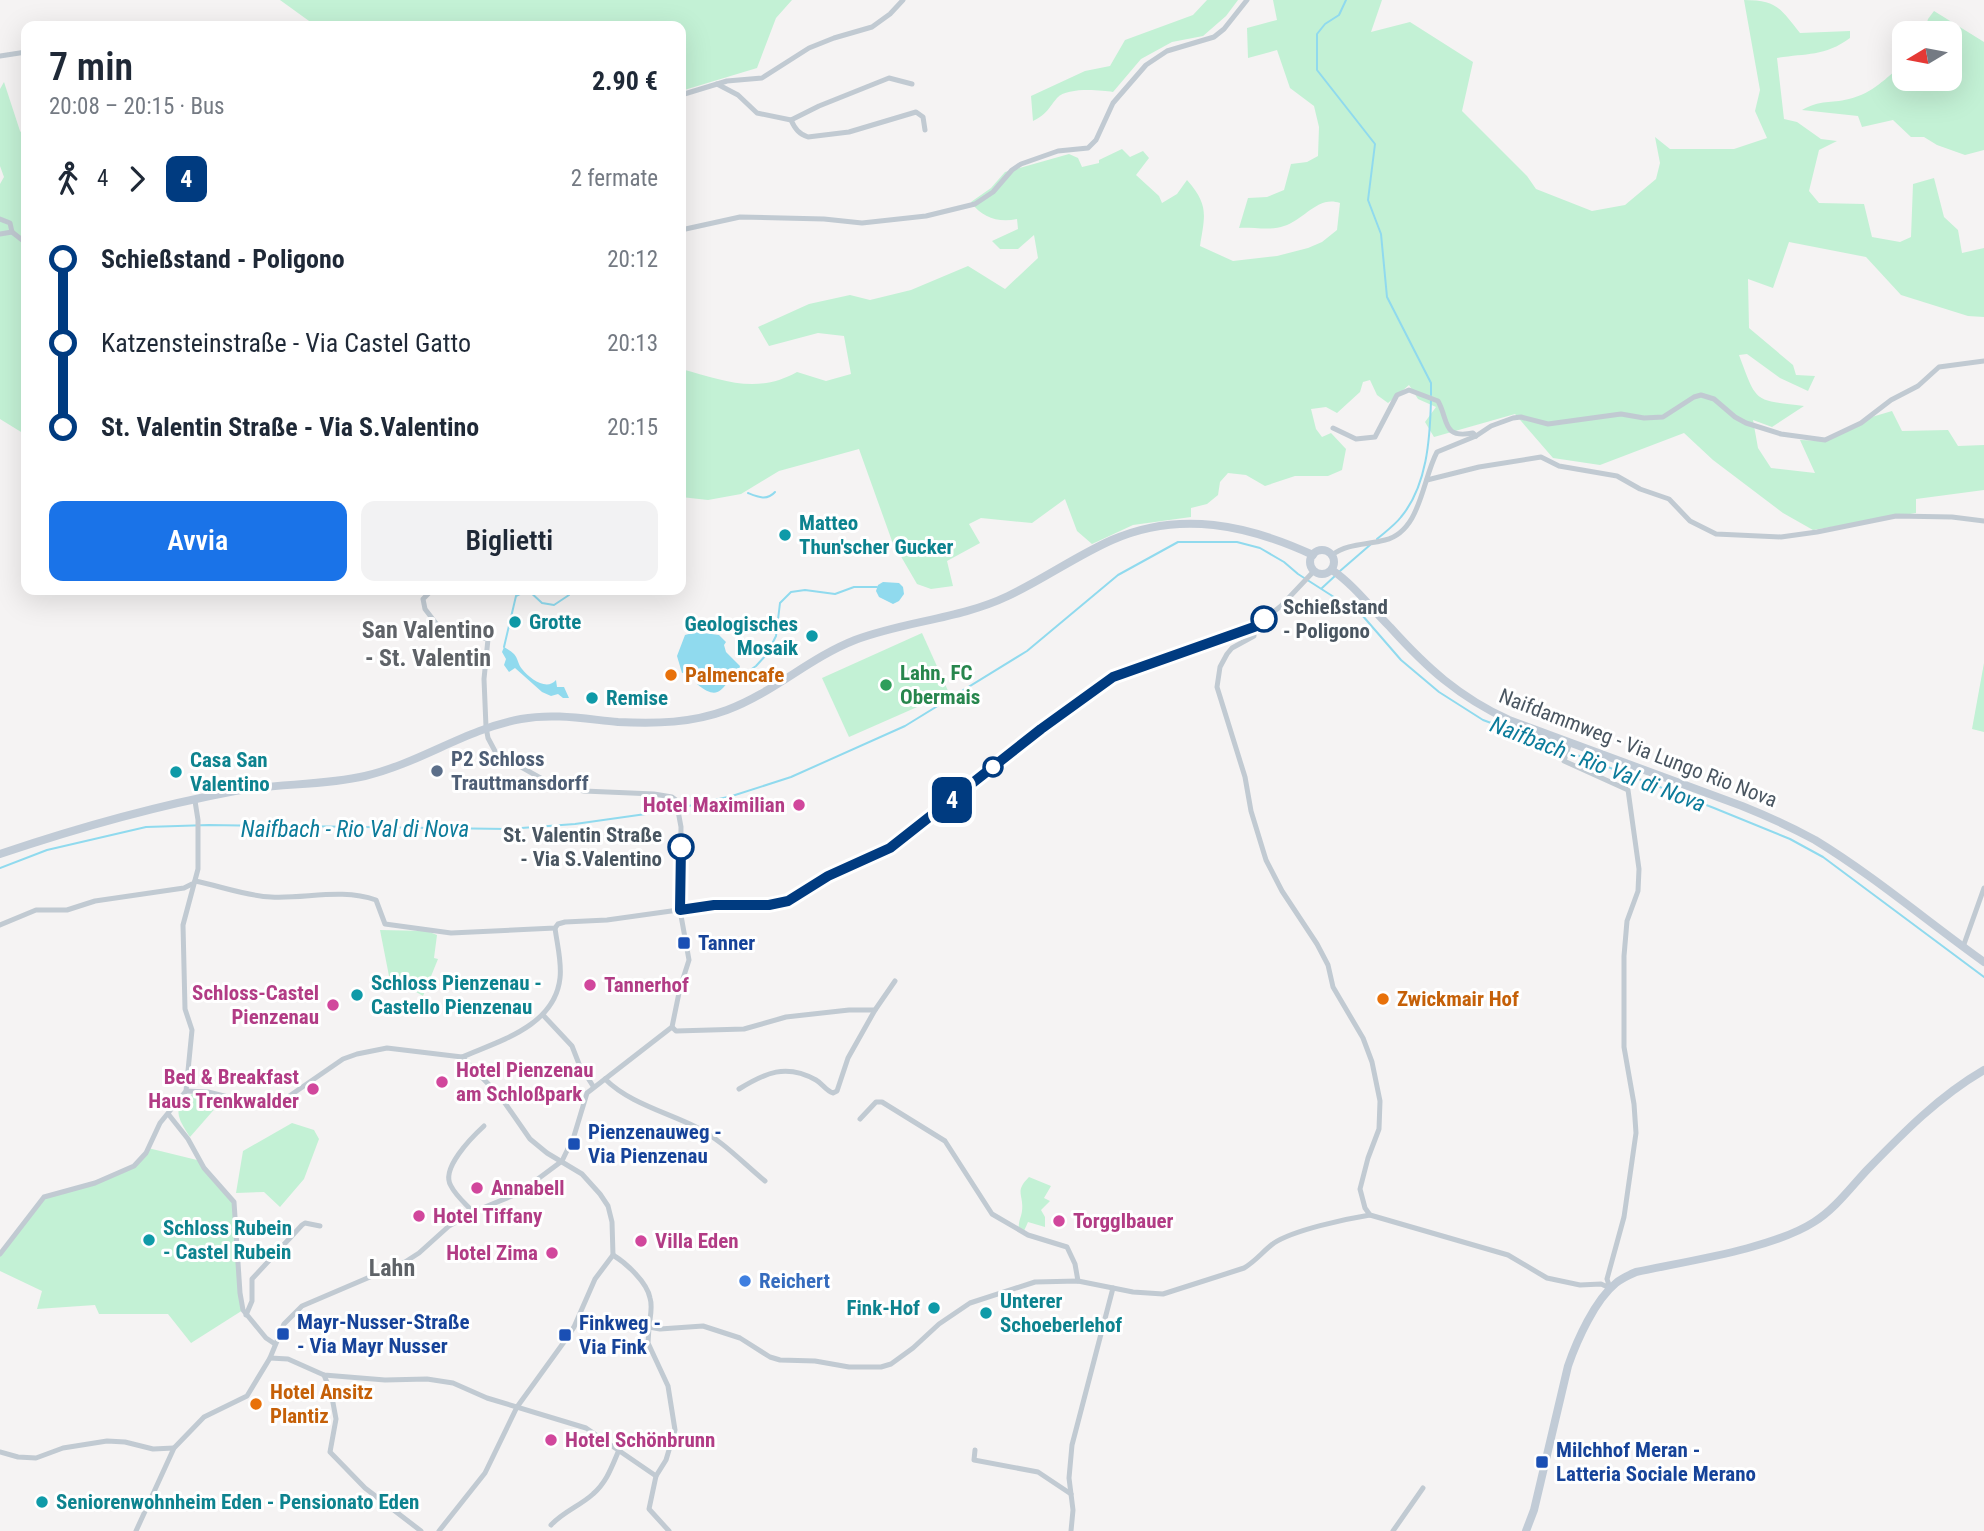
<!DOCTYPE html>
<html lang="it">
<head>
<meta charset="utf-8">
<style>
	:root { --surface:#fff; --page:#f2f2f3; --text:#1f2937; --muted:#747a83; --accent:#1a73e8 }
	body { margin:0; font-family:"Roboto Condensed",sans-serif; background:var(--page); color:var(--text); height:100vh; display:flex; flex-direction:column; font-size:26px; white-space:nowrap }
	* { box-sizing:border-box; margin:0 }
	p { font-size:23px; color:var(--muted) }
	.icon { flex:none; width:38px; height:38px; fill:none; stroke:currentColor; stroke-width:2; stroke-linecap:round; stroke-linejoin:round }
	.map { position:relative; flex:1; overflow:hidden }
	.panel { position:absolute; left:21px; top:21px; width:665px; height:574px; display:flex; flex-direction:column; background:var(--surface); border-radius:14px; box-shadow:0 7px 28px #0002 }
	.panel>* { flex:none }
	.badge { padding:0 14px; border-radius:10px; font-size:24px; line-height:46px }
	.needle { width:46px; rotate:260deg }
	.buttons { position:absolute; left:1892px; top:21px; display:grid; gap:14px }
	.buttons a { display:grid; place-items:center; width:70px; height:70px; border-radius:14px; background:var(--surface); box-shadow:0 7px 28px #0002; font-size:35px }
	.map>.badge { position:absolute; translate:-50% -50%; box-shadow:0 0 0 4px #fff }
	.legs { display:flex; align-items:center; gap:10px; height:77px; padding:0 28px; font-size:23px }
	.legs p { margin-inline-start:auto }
	.headline { display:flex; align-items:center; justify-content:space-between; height:119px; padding:0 28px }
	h1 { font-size:38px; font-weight:600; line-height:52px }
	.action { display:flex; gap:14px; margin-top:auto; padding:14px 28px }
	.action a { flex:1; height:80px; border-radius:14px; background:var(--accent); color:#fff; font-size:28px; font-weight:600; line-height:80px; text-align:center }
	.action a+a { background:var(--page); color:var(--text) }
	ul { padding:0 28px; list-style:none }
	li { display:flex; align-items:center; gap:24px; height:84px; font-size:26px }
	li i { display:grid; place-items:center; width:10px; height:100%; margin:0 9px; background:currentColor }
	li i::after { content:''; width:18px; height:18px; margin:-9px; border:5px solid; border-radius:50%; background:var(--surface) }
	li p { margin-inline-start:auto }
	li:first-child i { background:linear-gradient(#0000 50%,currentColor 0) }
	li:last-child i { background:linear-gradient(currentColor 50%,#0000 0) }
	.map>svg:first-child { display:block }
	.green { fill:#c3f1d5 }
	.water { fill:#90daee }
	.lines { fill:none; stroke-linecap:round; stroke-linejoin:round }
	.stream { stroke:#90daee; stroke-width:2 }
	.street { stroke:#c1cad2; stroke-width:5 }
	.secondary { stroke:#c1cbd6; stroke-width:8 }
	.line-1-casing { stroke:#fff; stroke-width:16 }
	.line-1 { stroke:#003b80; stroke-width:10 }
	.culture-dot { fill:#0f9aa8; stroke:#fff; stroke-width:2.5 }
	.stop-1-dot { fill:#fff; stroke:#003b80; stroke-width:3.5 }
	.food-dot { fill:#e8710a; stroke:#fff; stroke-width:2.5 }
	.leisure-dot { fill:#2e9e5b; stroke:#fff; stroke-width:2.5 }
	.service-dot { fill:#5c6f8a; stroke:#fff; stroke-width:2.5 }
	.hotel-dot { fill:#d1479c; stroke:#fff; stroke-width:2.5 }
	.transit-dot { fill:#1a4fb4; stroke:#fff; stroke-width:2.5 }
	.shop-dot { fill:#3f7fe0; stroke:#fff; stroke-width:2.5 }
	.labels { text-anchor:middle; stroke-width:6; stroke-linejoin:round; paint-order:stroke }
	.culture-label { font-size:21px; font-weight:bold; fill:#0d838f; stroke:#fff; text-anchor:start }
	.stop-label { font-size:21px; font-weight:bold; fill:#4a5661; stroke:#fff; text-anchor:start }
	.leisure-label { font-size:21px; font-weight:bold; fill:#27864d; stroke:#fff; text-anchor:start }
	.food-label { font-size:21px; font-weight:bold; fill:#c56008; stroke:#fff; text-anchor:start }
	.street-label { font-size:21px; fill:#4a5661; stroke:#fff }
	.service-label { font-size:21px; font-weight:bold; fill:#4e5e75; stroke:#fff; text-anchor:start }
	.hotel-label { font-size:21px; font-weight:bold; fill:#b23c85; stroke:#fff; text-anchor:start }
	.transit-label { font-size:21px; font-weight:bold; fill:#164399; stroke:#fff; text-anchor:start }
	.shop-label { font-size:21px; font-weight:bold; fill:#366cbe; stroke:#fff; text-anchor:start }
	.water-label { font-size:23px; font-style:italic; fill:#0c7c9b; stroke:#fff }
	.quarter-label { font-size:24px; font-weight:bold; fill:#5f6368; stroke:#fff }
</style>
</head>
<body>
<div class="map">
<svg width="1984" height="1531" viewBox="0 0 1984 1531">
	<rect width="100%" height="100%" fill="#f5f3f3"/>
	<!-- green -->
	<g class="green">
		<path d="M280 0H792L776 18 757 68 681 91V26H316Z"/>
		<path d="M1207 0H1238L1226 16 1203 36 1172 42 1141 59 1113 92C1100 90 1067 87 1057 98 1048 109 1047 114 1033 121L1031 96 1085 71 1110 66 1125 40 1193 15Z"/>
		<path d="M1273 0H1382L1371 32 1410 22 1473 62 1462 111 1527 176 1536 189 1592 211 1625 205 1656 179 1660 163 1655 137 1670 149H1734L1767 138 1755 111 1760 90 1744 0C1777 0 1780 8 1800 33L1850 31V38C1824 57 1806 53 1777 58L1784 119 1797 122 1821 139 1837 141 1819 150 1809 191 1819 203 1864 204 1872 237 1900 242 1911 237 1913 184 1934 178 1944 217 1958 230 1962 253 1984 248V317L1968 316 1901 295 1866 257 1789 242 1773 288 1748 279 1749 328 1793 365 1796 375 1815 376 1808 391 1780 378 1747 354 1739 355C1757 403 1753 400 1804 406L1772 427 1753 420 1758 448 1771 468 1815 473 1800 440 1825 441 1865 419 1892 411 1902 431 1948 430 1958 446 1984 445V490L1916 499V513L1813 530 1783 513 1713 460 1684 433 1600 465 1553 458 1515 414 1434 437 1425 422 1436 407 1418 399 1409 385 1388 403 1377 395 1370 380 1363 382 1360 392 1337 413 1326 407 1311 409 1316 429 1322 437 1331 433 1346 449 1342 470 1328 476H1295L1265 486 1246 475 1228 473 1220 482 1218 495 1207 504 1191 508V517L1133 525 1092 544 1077 531 1065 499 1032 523 981 518 969 524 980 543 947 561 953 586 931 589 917 584 892 541 859 449 779 471 741 494 708 500 681 497V369C723 380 756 395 797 372L826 381 851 374 844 336 818 333 769 346 758 327 809 304 850 295 870 300 911 290 968 266 1005 289 1038 258 1034 235 1018 249H1000L992 241 1018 229 1017 219C999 223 982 218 971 202L991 188 1005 172 1069 154 1078 158 1082 167 1099 163V160L1122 149 1130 157 1143 151 1149 158 1136 175 1159 196 1162 203 1177 194 1187 180C1209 205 1205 215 1200 246L1233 261 1277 256 1308 248 1322 242 1337 230 1340 203C1318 195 1304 220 1284 226 1272 231 1252 227 1239 228L1248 198 1267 197 1284 190 1291 164 1307 162 1318 156 1319 127 1314 106 1290 88 1277 50 1248 58 1247 28 1277 20Z"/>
		<path d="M1934 11 1984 42V150L1965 155 1937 145 1924 137H1911L1893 120 1862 127 1858 116 1802 110C1823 99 1829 104 1849 99 1874 93 1885 78 1904 64V79H1950V33H1924L1928 19Z"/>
		<path d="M4 82 20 131 26 138V435L0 419V184L4 177 0 166V89Z"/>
		<path d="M922 633 949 693 849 737 822 678Z"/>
		<path d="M1984 663V732L1972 729Z"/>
		<path d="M380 930 427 931 437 935 434 958 438 959 423 996 389 976Z"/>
		<path d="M194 1093H203L218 1100V1105L190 1137C178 1119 170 1106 194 1093Z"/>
		<path d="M292 1123 314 1130 319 1139 304 1179 280 1207 264 1192 236 1193 243 1151Z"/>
		<path d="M148 1148 201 1161 234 1202 243 1310 191 1343 168 1314H99L95 1305 37 1309 42 1291 0 1271V1254L44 1197 73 1189 134 1166Z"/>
		<path d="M1029 1177 1051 1186 1044 1198 1050 1201 1041 1210 1045 1217V1227L1028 1222 1024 1231 1019 1229C1018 1222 1021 1218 1022 1211 1024 1194 1014 1192 1029 1177Z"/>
	</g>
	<!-- water -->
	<g class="water">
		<path d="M883 582 899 583 903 587 904 594 899 601 893 604 879 597 876 591 878 585Z"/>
		<path d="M696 632 719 635 726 642 724 645 726 652 740 666 738 673C723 680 723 706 697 684L696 671 682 673 677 656 685 635Z"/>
		<path d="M504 647C507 649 511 651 514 654 518 658 518 665 522 669 530 679 547 691 556 680L557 687H564L569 698H563L558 694 551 696 542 692 515 668 509 672 504 665 506 659 502 652Z"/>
	</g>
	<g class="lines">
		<!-- stream -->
		<g class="stream">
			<path d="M1346 0 1339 15 1325 24 1317 34V70L1375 144 1368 200 1381 234 1387 297 1431 383V395"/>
			<path d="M748 493C758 497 767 501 775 492"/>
			<path d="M1377 539C1385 532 1395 525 1401 517 1427 486 1430 439 1431 400"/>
			<path d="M1340 571 1370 545"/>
			<path d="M1322 588 1336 575"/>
			<path d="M504 647 516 596 528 590 542 603 554 605 569 595"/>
			<path d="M739 670 746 673 756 666 767 654 776 636 780 603 791 592 805 590 835 594 854 587H877"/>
			<path d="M1569 752 1714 808 1790 839 1823 857 1984 977"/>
			<path d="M680 808 732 796 791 777 905 726 1027 651 1118 575 1178 542H1237L1260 548 1284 562 1298 574 1362 615 1401 660 1439 692 1483 720 1564 750"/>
			<path d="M0 868 47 850 146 827 209 825 507 829 575 824 674 810"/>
		</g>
		<!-- street -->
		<g class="street">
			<path d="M0 56 26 52"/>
			<path d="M717 84 738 95 757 113 791 120 819 106 889 78 912 84"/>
			<path d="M681 95 727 81 762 78 809 48 834 38 872 27 890 14 903 0"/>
			<path d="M791 120C795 129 799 134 808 137L849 132 916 112 923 117 925 130"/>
			<path d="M0 219 10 223 12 232"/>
			<path d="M681 230 740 217 824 219 862 223 926 216 975 204 993 192 1012 170 1021 164 1058 151 1088 148 1096 140 1113 103 1146 65 1167 51 1214 37 1224 29 1247 0"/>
			<path d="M0 234 12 232 26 243"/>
			<path d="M1333 428 1356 439 1375 437 1397 395 1409 390 1438 401C1449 421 1442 439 1473 433L1476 436"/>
			<path d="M1427 480 1479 467 1541 457 1559 466 1617 476 1640 489 1669 499 1690 521 1716 534 1781 537 1817 532 1896 516 1952 517 1984 521"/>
			<path d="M1332 555C1348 543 1367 545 1385 540 1421 531 1422 480 1437 452L1476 436 1491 426 1513 418 1521 417 1548 424 1621 414 1644 418 1663 417 1694 397 1701 395 1714 399 1735 417 1746 423 1781 434 1825 440 1861 423 1891 400 1918 386 1939 367 1984 361"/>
			<path d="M1254 627V636L1232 648 1227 654 1220 667 1217 687 1245 777 1251 811 1266 860 1282 891 1317 944 1328 965 1333 987 1363 1038 1372 1062 1380 1101 1379 1129 1368 1158 1360 1189 1365 1208 1370 1215 1508 1255 1547 1278 1580 1285 1601 1284 1610 1288 1607 1279 1624 1217 1636 1133 1634 1104 1624 1047V956L1627 921 1638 891 1639 869 1628 790 1564 761 1570 742"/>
			<path d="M195 881C220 886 246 896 271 897 306 899 341 888 376 900L385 924 451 933 555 928 558 924 565 922 607 920 714 905H769L788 901 828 876 890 847 1024 743 1113 677 1254 627 1281 606 1314 571"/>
			<path d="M0 925 36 910H67L95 901 184 888 192 884"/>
			<path d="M1963 947 1984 888"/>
			<path d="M543 1015 572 1046 579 1064 593 1086"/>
			<path d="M672 1027 676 1031 744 1029 786 1017 849 1010H875L895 981"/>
			<path d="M462 1057C499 1041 555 1026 560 978 562 962 557 944 555 928"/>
			<path d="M605 1079C629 1103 666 1112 696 1127 723 1141 742 1162 765 1181"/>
			<path d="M739 1089C765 1073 786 1063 816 1080 823 1084 825 1090 833 1093L837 1091 848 1058 875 1010"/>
			<path d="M186 1091 208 1092 261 1105 285 1099 343 1059 357 1054 387 1048 462 1057 500 1096 530 1139 547 1153 582 1174 600 1194 608 1206 612 1222 613 1255 595 1279 574 1327 564 1342 517 1407 485 1473 439 1531"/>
			<path d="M169 1115 188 1139 204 1168 234 1202 240 1293 243 1310 266 1338 275 1344"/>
			<path d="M860 1119 876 1102H882L945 1141 992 1214 1028 1235 1067 1247 1075 1264 1078 1281"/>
			<path d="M473 1212C466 1204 456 1196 451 1186 440 1169 472 1137 484 1126"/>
			<path d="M0 1254 44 1197 95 1183 134 1166 146 1153 160 1123 186 1091 192 1030 185 1009 183 925 198 869V820L195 801"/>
			<path d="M613 1255C626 1263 647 1282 650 1298 653 1307 650 1317 649 1327L660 1329 703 1326 740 1338 770 1357 780 1360 815 1361 849 1367H881L891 1364 913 1348 939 1324 970 1303 1035 1282 1078 1281 1133 1292 1163 1294 1244 1268C1256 1261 1263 1251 1274 1243 1294 1230 1345 1219 1370 1215"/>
			<path d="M246 1315 252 1301V1279L302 1225 305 1223 320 1226"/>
			<path d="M649 1327 648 1343 668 1386 675 1430 666 1460 656 1476 649 1509 669 1531"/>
			<path d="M270 1358 288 1359 324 1375 385 1380 427 1379 453 1383 487 1398 586 1428 656 1476"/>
			<path d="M324 1375 331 1392 336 1419 330 1452 365 1488 421 1531"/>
			<path d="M975 1450 974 1460 1038 1472 1071 1494"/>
			<path d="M0 1452 18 1457 36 1458 63 1448 107 1441 125 1442 153 1449 174 1448"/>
			<path d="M551 1525C564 1511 580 1506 593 1494 607 1482 612 1466 619 1450"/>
			<path d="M136 1531 174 1448 204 1417 247 1396 270 1358 284 1324 302 1306 405 1262 419 1253 449 1226 473 1212 519 1193 562 1161 574 1136 587 1093 672 1027 680 988 689 960 680 910 681 827 676 800 672 797 654 794 584 791 553 785 496 753 488 738 486 727 484 679 488 639 438 626 425 609 423 599 432 590"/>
			<path d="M1071 1531 1073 1510 1069 1478 1072 1445 1113 1288"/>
			<path d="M1393 1531 1423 1488"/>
		</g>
		<!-- secondary -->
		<g class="secondary">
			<circle cx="1322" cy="562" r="12"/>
			<path d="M1332 570C1354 585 1371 608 1390 627 1427 668 1459 697 1509 720L1742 806C1767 816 1791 827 1815 840 1874 876 1928 922 1984 962"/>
			<path d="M0 854C77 828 155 806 235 791 278 783 322 786 365 776 420 763 466 729 521 719 554 713 585 719 618 722 656 724 692 723 727 710 773 693 809 658 855 640 905 621 960 619 1008 596 1044 579 1076 556 1112 540 1180 510 1248 525 1313 555"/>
			<path d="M1526 1531 1534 1510 1568 1366C1577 1340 1595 1300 1616 1283 1622 1278 1629 1275 1636 1272 1687 1261 1772 1249 1814 1222 1835 1209 1851 1187 1867 1170 1903 1133 1939 1096 1984 1070"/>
		</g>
	</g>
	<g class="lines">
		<defs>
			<path id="line-1" d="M681 847 680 910 714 905H769L788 901 828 876 890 848 1041 729 1113 677 1254 627 1264 619"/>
		</defs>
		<!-- line-1 casing -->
		<use href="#line-1" class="line-1-casing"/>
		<!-- line-1 -->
		<use href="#line-1" class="line-1"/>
	</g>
	<!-- markers -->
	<g class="culture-dot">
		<circle cx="785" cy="535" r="7"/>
		<circle cx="515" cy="622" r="7"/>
		<circle cx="812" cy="636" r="7"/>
		<circle cx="592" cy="698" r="7"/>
		<circle cx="176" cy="772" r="7"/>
		<circle cx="357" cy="995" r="7"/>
		<circle cx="149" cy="1240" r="7"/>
		<circle cx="934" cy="1308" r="7"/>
		<circle cx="986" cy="1313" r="7"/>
		<circle cx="42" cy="1502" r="7"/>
	</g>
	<g class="stop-1-dot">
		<circle cx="1264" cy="619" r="12"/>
		<circle cx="993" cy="767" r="9"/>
		<circle cx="681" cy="847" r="12"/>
	</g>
	<g class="food-dot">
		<circle cx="671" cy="675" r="7"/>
		<circle cx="1383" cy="999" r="7"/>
		<circle cx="256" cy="1404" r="7"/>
	</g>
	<circle class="leisure-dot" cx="886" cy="685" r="7"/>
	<circle class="service-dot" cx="437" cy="771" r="7"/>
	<g class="hotel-dot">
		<circle cx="799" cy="805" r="7"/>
		<circle cx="590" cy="985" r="7"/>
		<circle cx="333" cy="1005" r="7"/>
		<circle cx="442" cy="1082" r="7"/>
		<circle cx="313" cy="1089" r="7"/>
		<circle cx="477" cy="1188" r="7"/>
		<circle cx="419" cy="1216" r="7"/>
		<circle cx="1059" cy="1221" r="7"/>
		<circle cx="641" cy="1241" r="7"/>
		<circle cx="552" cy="1253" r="7"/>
		<circle cx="551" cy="1440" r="7"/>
	</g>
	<g class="transit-dot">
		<rect x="677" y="936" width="14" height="14" rx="3.5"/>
		<rect x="567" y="1137" width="14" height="14" rx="3.5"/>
		<rect x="276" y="1327" width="14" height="14" rx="3.5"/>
		<rect x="558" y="1328" width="14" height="14" rx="3.5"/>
		<rect x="1535" y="1455" width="14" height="14" rx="3.5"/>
	</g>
	<circle class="shop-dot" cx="745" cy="1281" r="7"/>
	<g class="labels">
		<!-- culture labels -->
		<g class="culture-label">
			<text x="799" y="530">Matteo<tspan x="799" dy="24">Thun'scher Gucker</tspan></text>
			<text x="529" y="629">Grotte</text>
			<text x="798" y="631" text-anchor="end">Geologisches<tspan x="798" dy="24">Mosaik</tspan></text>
			<text x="606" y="705">Remise</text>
			<text x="190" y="767">Casa San<tspan x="190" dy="24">Valentino</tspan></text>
			<text x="371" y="990">Schloss Pienzenau -<tspan x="371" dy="24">Castello Pienzenau</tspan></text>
			<text x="163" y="1235">Schloss Rubein<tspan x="163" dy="24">- Castel Rubein</tspan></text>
			<text x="1000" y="1308">Unterer<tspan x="1000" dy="24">Schoeberlehof</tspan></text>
			<text x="920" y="1315" text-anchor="end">Fink-Hof</text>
			<text x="56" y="1509">Seniorenwohnheim Eden - Pensionato Eden</text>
		</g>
		<!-- stop labels -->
		<g class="stop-label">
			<text x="1283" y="614">Schießstand<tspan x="1283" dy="24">- Poligono</tspan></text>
			<text x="662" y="842" text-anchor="end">St. Valentin Straße<tspan x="662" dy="24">- Via S.Valentino</tspan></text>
		</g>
		<!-- leisure labels -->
		<g class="leisure-label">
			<text x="900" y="680">Lahn, FC<tspan x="900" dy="24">Obermais</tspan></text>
		</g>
		<!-- food labels -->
		<g class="food-label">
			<text x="685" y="682">Palmencafe</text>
			<text x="1397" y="1006">Zwickmair Hof</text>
			<text x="270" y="1399">Hotel Ansitz<tspan x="270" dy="24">Plantiz</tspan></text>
		</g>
		<!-- street labels -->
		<g class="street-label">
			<text transform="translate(1638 748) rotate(21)" y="7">Naifdammweg - Via Lungo Rio Nova</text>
		</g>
		<!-- service labels -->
		<g class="service-label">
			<text x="451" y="766">P2 Schloss<tspan x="451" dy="24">Trauttmansdorff</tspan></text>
		</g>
		<!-- hotel labels -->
		<g class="hotel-label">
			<text x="785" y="812" text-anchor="end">Hotel Maximilian</text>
			<text x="604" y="992">Tannerhof</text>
			<text x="319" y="1000" text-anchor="end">Schloss-Castel<tspan x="319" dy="24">Pienzenau</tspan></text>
			<text x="456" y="1077">Hotel Pienzenau<tspan x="456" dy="24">am Schloßpark</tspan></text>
			<text x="299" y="1084" text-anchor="end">Bed &amp; Breakfast<tspan x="299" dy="24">Haus Trenkwalder</tspan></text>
			<text x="491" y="1195">Annabell</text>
			<text x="433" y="1223">Hotel Tiffany</text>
			<text x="1073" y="1228">Torgglbauer</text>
			<text x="655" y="1248">Villa Eden</text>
			<text x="538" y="1260" text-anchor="end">Hotel Zima</text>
			<text x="565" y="1447">Hotel Schönbrunn</text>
		</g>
		<!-- transit labels -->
		<g class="transit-label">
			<text x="698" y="950">Tanner</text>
			<text x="588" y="1139">Pienzenauweg -<tspan x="588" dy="24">Via Pienzenau</tspan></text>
			<text x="297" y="1329">Mayr-Nusser-Straße<tspan x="297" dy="24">- Via Mayr Nusser</tspan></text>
			<text x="579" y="1330">Finkweg -<tspan x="579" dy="24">Via Fink</tspan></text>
			<text x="1556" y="1457">Milchhof Meran -<tspan x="1556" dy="24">Latteria Sociale Merano</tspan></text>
		</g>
		<!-- shop labels -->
		<g class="shop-label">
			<text x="759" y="1288">Reichert</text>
		</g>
		<!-- water labels -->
		<g class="water-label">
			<text transform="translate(1598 764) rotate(21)" y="8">Naifbach - Rio Val di Nova</text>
			<text x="355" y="837">Naifbach - Rio Val di Nova</text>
		</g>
		<!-- quarter labels -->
		<g class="quarter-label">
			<text x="428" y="638">San Valentino<tspan x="428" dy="28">- St. Valentin</tspan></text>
			<text x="392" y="1276">Lahn</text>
		</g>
	</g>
</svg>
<div class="buttons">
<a><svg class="needle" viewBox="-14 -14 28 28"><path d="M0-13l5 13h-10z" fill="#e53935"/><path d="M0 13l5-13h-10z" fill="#747a83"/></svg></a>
</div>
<b class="badge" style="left:952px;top:800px;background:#003b80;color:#fff">4</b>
<section class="panel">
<div class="headline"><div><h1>7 min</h1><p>20:08 – 20:15 · Bus</p></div><b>2.90 €</b></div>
<div class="legs"><svg class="icon" aria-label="walk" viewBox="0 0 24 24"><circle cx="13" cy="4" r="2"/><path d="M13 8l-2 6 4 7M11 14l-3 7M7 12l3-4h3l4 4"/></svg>4<svg class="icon" aria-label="forward" viewBox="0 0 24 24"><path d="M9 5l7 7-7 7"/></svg><b class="badge" style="background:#003b80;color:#fff">4</b><p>2 fermate</p></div>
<ul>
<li><i style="color:#003b80"></i><b>Schießstand - Poligono</b><p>20:12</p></li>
<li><i style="color:#003b80"></i><span>Katzensteinstraße - Via Castel Gatto</span><p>20:13</p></li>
<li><i style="color:#003b80"></i><b>St. Valentin Straße - Via S.Valentino</b><p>20:15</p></li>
</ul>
<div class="action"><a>Avvia</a><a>Biglietti</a></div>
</section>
</div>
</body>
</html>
